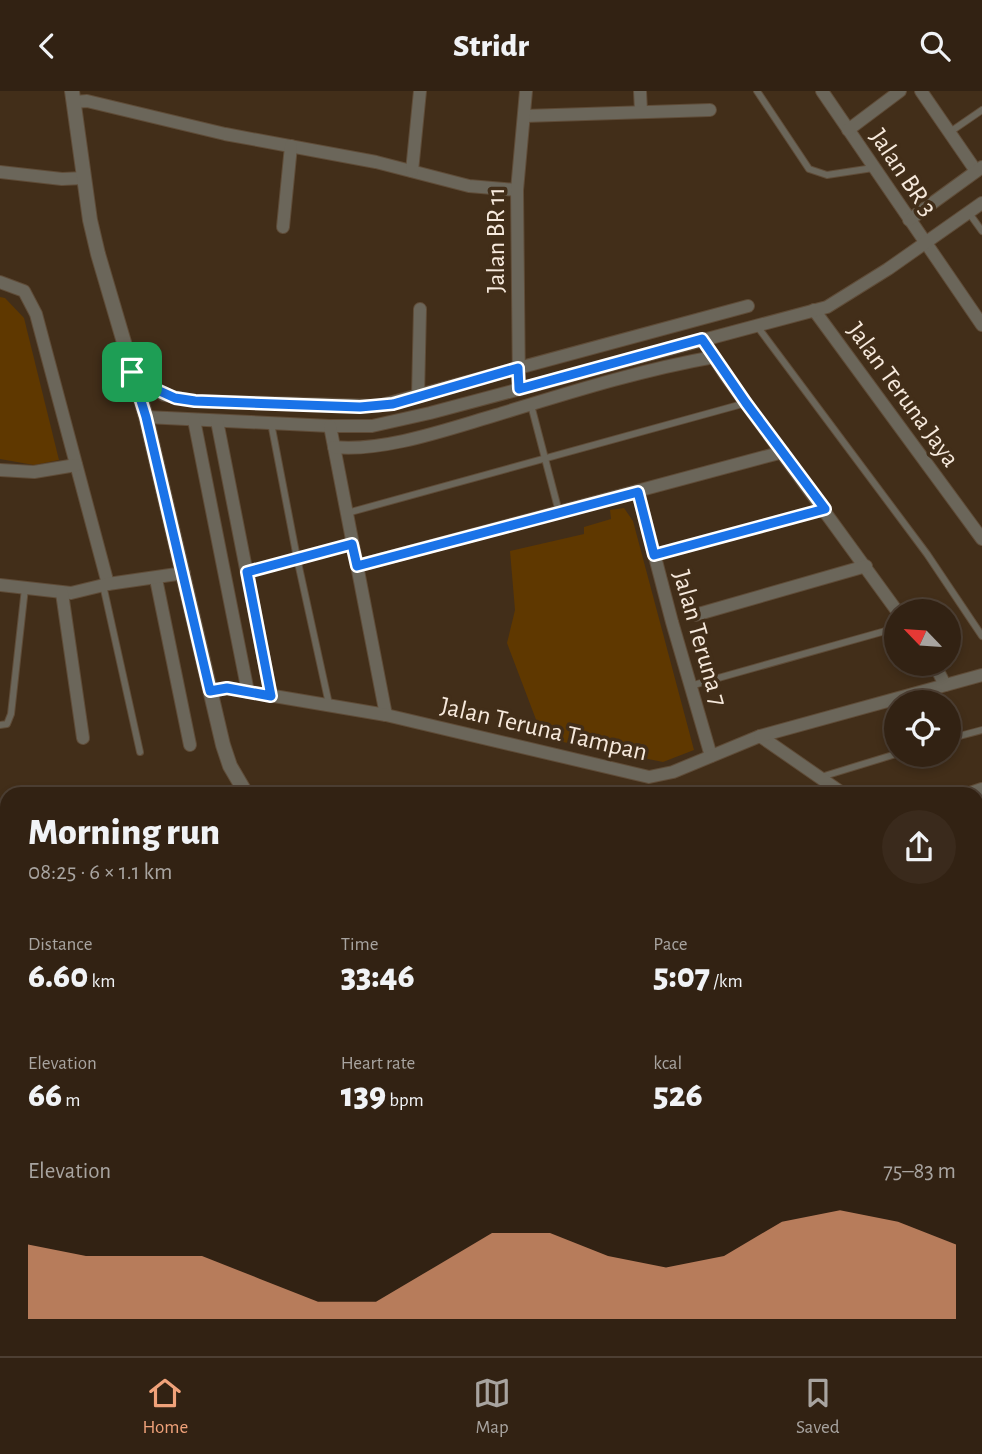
<!DOCTYPE html>
<meta charset="utf-8">
<style>
body{margin:0;font-family:"Alegreya Sans",sans-serif;background:#3a2a1c;color:#f1f3f6;height:100vh;display:flex;flex-direction:column;font-size:26px;white-space:nowrap}
*{box-sizing:border-box;margin:0}
p{font-size:23px;color:#a8a4a0}
.icon{flex:none;width:38px;height:38px;fill:none;stroke:currentColor;stroke-width:2;stroke-linecap:round;stroke-linejoin:round}
.map{position:relative;flex:1;overflow:hidden}
.sheet{position:absolute;left:0px;top:696px;width:984px;height:569px;display:flex;flex-direction:column;background:#322213;border-radius:21px 21px 0 0;box-shadow:0 4px 10px #0003,0 0 0 2px #4d3f33}
.sheet>*{flex:none}
.needle{width:46px;rotate:295deg}
.fabs{position:absolute;left:884px;top:508px;display:grid;gap:14px}
.fabs a{display:grid;place-items:center;width:77px;height:77px;border-radius:50%;background:#322213;box-shadow:0 4px 10px #0003,0 0 0 2px #4d3f33;font-size:35px}
.pin{position:absolute;display:grid;place-items:center;width:60px;height:60px;color:#fff;margin:-30px;border-radius:14px;box-shadow:0 4px 10px #0006}
.round{display:grid;place-items:center;flex:none;width:74px;height:74px;border-radius:37px;background:#3a2a1c}
.summary{display:flex;align-items:center;justify-content:space-between;height:119px;padding:0 28px}
h1{font-size:38px;font-weight:800;line-height:52px}
.figures{display:grid;grid-template-columns:repeat(3,1fr);gap:10px;height:119px;padding:7px 28px}
.figures div{display:grid;align-content:center}
.figures b{font-size:35px;font-weight:800}
.figures small{font-size:19px;font-weight:400}
.figures p{font-size:19px}
.chart{height:196px;padding:14px 28px}
.chart p{display:flex;justify-content:space-between}
.chart svg{width:100%;height:126px;margin-top:7px;fill:#f0a27a;opacity:.7}
header{display:flex;justify-content:space-between;align-items:center;height:91px;padding:0 28px;background:#322213;font-size:32px;font-weight:800}
.tabs{display:flex;justify-content:space-around;align-items:center;height:98px;border-top:2px solid #4d3f33;background:#322213;font-size:19px;color:#a8a4a0}
.tabs a{display:grid;justify-items:center;gap:4px}
.tabs .current{color:#f0a27a}
.map>svg:first-child{display:block}
.green{fill:#5f3800}
.lines{fill:none;stroke-linecap:round;stroke-linejoin:round}
.river{stroke:#2890b2;stroke-width:21}
.service-casing{stroke:#5f4c38;stroke-width:8}
.minor-casing{stroke:#5f4c38;stroke-width:14}
.tertiary-casing{stroke:#5f4c38;stroke-width:16}
.service{stroke:#6b665a;stroke-width:6}
.minor{stroke:#6b665a;stroke-width:12}
.tertiary{stroke:#6b665a;stroke-width:14}
.route-casing{stroke:#fff;stroke-width:14}
.route{stroke:#1a73e8;stroke-width:9}
.labels{text-anchor:middle;stroke-width:7;stroke-linejoin:round;paint-order:stroke}
.street-label{font-size:26px;fill:#f6e9dc;stroke:#422e19}
</style>
<header><svg class="icon" aria-label="back" viewBox="0 0 24 24"><path d="M15 5l-7 7 7 7"/></svg>Stridr<svg class="icon" aria-label="search" viewBox="0 0 24 24"><circle cx="10" cy="10" r="6"/><path d="M15 15l6 6"/></svg></header>
<div class="map">
<svg width="982" height="1265" viewBox="0 0 982 1265">
<rect width="100%" height="100%" fill="#422e19"/>
<!-- green -->
<g class="green">
<path d="M0 206 5 207 24 227 59 369 34 374 0 368Z"/>
<path d="M624 417 633 430 694 659 663 671 543 647 507 552 515 519 510 460 584 443V436L611 428 610 419Z"/>
</g>
<g class="lines">
<!-- river -->
<path class="river" d="M976 932 982 937"/>
<!-- service casing -->
<g class="service-casing">
<g id="service">
<path d="M757 0 809 78 827 84 873 77"/>
<path d="M950 41 982 19"/>
<path d="M969 122 982 140"/>
<path d="M757 235 927 463 982 545"/>
<path d="M531 314 559 421"/>
<path d="M271 332 297 467 329 613"/>
<path d="M347 422 746 312"/>
<path d="M654 464 823 419"/>
<path d="M247 481 352 453"/>
<path d="M103 494 140 661"/>
<path d="M690 595 896 537"/>
<path d="M0 634 7 633 11 623 25 497"/>
<path d="M948 648 982 639"/>
<path d="M821 686 896 663"/>
<path d="M976 760 982 758"/>
</g>
</g>
<!-- minor casing -->
<g class="minor-casing">
<g id="minor">
<path d="M640 0 641 20"/>
<path d="M822 0 982 234"/>
<path d="M921 0 976 80"/>
<path d="M74 11 87 10 225 43 376 71 469 95 517 99"/>
<path d="M524 25 710 19"/>
<path d="M848 39 900 0"/>
<path d="M412 80 420 0"/>
<path d="M0 81 62 88 84 87"/>
<path d="M909 129 982 76"/>
<path d="M283 136 291 55"/>
<path d="M0 191 24 200 36 223 108 493"/>
<path d="M814 219 982 448"/>
<path d="M702 248 726 285 897 520"/>
<path d="M132 281 164 304 195 310 378 315 748 215"/>
<path d="M519 298 517 99 526 0"/>
<path d="M418 305 420 218"/>
<path d="M146 326 330 335H372L430 322 827 216 888 178 982 112"/>
<path d="M194 329 248 601"/>
<path d="M217 330 271 605"/>
<path d="M330 335 386 624"/>
<path d="M334 356C384 361 448 338 496 324 568 302 640 279 714 266"/>
<path d="M0 379 34 381 76 374"/>
<path d="M638 401 672 531 711 665"/>
<path d="M357 475 783 361"/>
<path d="M156 488 190 654"/>
<path d="M0 494 71 502 108 493 184 482"/>
<path d="M62 502 83 647"/>
<path d="M695 524 866 475"/>
<path d="M934 572 945 594"/>
<path d="M210 600 227 597 386 624 649 686 673 681 760 645 845 704"/>
<path d="M760 645 982 584"/>
<path d="M964 704 982 698"/>
<path d="M976 803 982 808"/>
<path d="M437 1265 448 1258"/>
</g>
</g>
<!-- tertiary casing -->
<g class="tertiary-casing">
<g id="tertiary">
<path d="M72 0 90 129 98 163 146 326 223 654 230 675 247 704"/>
<path d="M689 1258 695 1265"/>
</g>
</g>
<!-- service -->
<use href="#service" class="service"/>
<!-- minor -->
<use href="#minor" class="minor"/>
<!-- tertiary -->
<use href="#tertiary" class="tertiary"/>
</g>
<g class="lines">
<!-- route casing -->
<g class="route-casing">
<path id="route" d="M702 248 746 312 825 418 654 464 638 401 357 475 352 453 247 481 271 605 227 597 210 600 146 326 132 281 153 297 175 307 195 310 360 316 393 313 518 277 519 298Z"/>
</g>
<!-- route -->
<use href="#route" class="route"/>
</g>
<g class="labels">
<!-- street labels -->
<g class="street-label">
<text transform="translate(904 81) rotate(56)" y="9">Jalan BR 3</text>
<text transform="translate(495 149) rotate(-90)" y="9">Jalan BR 11</text>
<text transform="translate(904 303) rotate(54)" y="9">Jalan Teruna Jaya</text>
<text transform="translate(701 547) rotate(74)" y="9">Jalan Teruna 7</text>
<text transform="translate(544 637) rotate(13)" y="9">Jalan Teruna Tampan</text>
</g>
</g>
</svg>
<div class="fabs">
<a><svg class="needle" viewBox="-14 -14 28 28"><path d="M0-13l5 13h-10z" fill="#e53935"/><path d="M0 13l5-13h-10z" fill="#a8a4a0"/></svg></a>
<a><svg class="icon" aria-label="locate" viewBox="0 0 24 24"><circle cx="12" cy="12" r="6"/><path d="M12 2v4M12 18v4M2 12h4M18 12h4"/></svg></a>
</div>
<div class="pin" style="left:132px;top:281px;background:#1e9e55"><svg class="icon" aria-label="arrive" viewBox="0 0 24 24"><path d="M6 21V4h12l-3 4 3 4H6"/></svg></div>
<section class="sheet">
<div class="summary"><div><h1>Morning run</h1><p>08:25 · 6 × 1.1 km</p></div><a class="round"><svg class="icon" aria-label="share" viewBox="0 0 24 24"><path d="M12 15V3M7 8l5-5 5 5M5 13v7h14v-7"/></svg></a></div>
<div class="figures">
<div><p>Distance</p><b>6.60<small> km</small></b></div>
<div><p>Time</p><b>33:46</b></div>
<div><p>Pace</p><b>5:07<small> /km</small></b></div>
</div>
<div class="figures">
<div><p>Elevation</p><b>66<small> m</small></b></div>
<div><p>Heart rate</p><b>139<small> bpm</small></b></div>
<div><p>kcal</p><b>526</b></div>
</div>
<div class="chart"><p><span>Elevation</span>75–83 m</p>
<svg viewBox="0 0 160 44" preserveAspectRatio="none"><path d="M0 44V18L10 22L20 22L30 22L40 30L50 38L60 38L70 26L80 14L90 14L100 22L110 26L120 22L130 10L140 6L150 10L160 18V44z"/></svg>
</div>
</section>
</div>
<nav class="tabs">
<a class="current"><svg class="icon" aria-label="home" viewBox="0 0 24 24"><path d="M3 11l9-7 9 7M6 9v11h12V9"/></svg>Home</a>
<a><svg class="icon" aria-label="map" viewBox="0 0 24 24"><path d="M3 6l6-2 6 2 6-2v14l-6 2-6-2-6 2zM9 4v14M15 6v14"/></svg>Map</a>
<a><svg class="icon" aria-label="saved" viewBox="0 0 24 24"><path d="M7 4h10v16l-5-4-5 4z"/></svg>Saved</a>
</nav>
